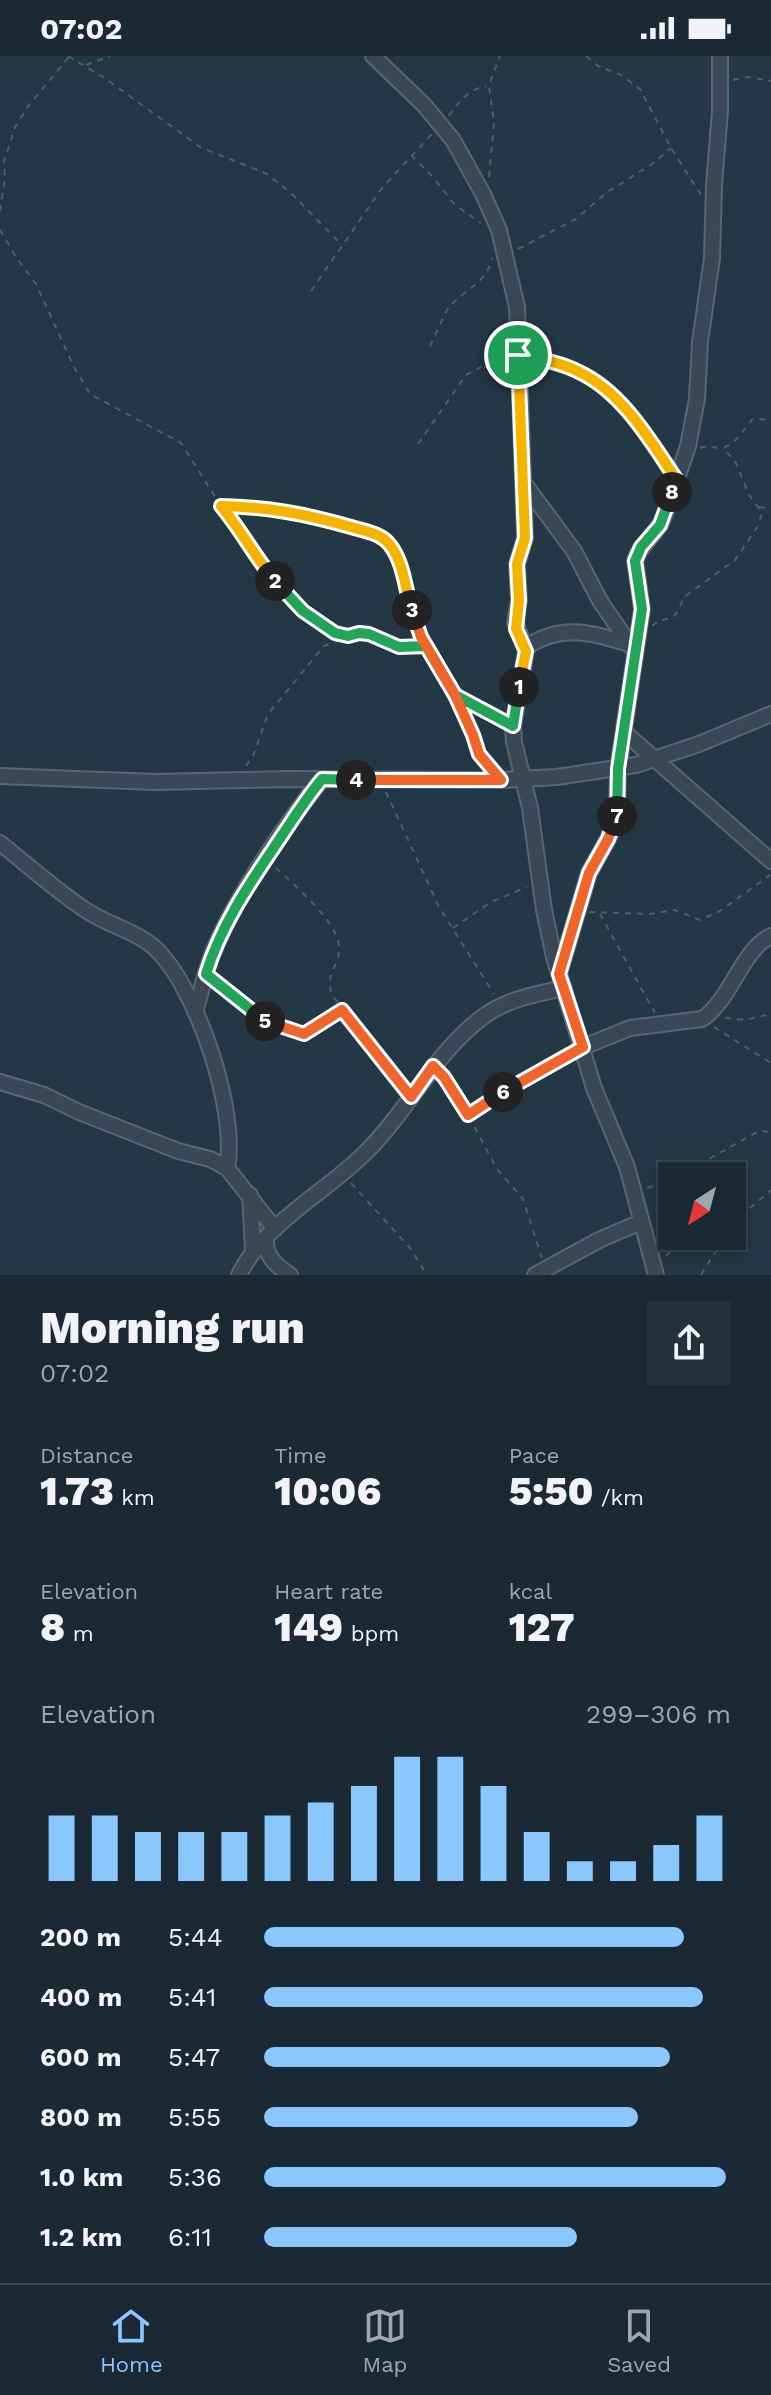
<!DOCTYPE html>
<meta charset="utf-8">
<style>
body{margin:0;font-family:"Work Sans",sans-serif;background:#24313c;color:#f1f3f6;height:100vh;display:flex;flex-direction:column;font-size:30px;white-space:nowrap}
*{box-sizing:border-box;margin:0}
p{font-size:26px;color:#a0a6ac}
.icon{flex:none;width:44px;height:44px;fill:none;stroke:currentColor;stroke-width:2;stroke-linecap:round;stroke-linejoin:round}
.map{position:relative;height:1219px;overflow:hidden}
.panel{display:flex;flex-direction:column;background:#1b2934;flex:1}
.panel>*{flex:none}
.needle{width:52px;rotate:216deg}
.fabs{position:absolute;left:658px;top:1106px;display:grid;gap:16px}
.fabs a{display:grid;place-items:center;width:88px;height:88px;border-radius:0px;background:#1b2934;box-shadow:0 4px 12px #0003,0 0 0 2px #39454f;font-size:40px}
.pin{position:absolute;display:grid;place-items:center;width:68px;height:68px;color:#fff;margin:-34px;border:4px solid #fff;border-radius:50%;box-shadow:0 2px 8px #0007}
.km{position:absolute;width:40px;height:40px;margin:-20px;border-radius:50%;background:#222;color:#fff;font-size:22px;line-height:40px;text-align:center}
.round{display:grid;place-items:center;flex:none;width:84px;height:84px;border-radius:0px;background:#24313c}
.head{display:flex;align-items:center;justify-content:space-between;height:136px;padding:0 40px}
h1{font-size:44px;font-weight:800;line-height:60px}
.figures{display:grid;grid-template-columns:repeat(3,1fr);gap:12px;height:136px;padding:8px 40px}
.figures div{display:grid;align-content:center}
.figures b{font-size:40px;font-weight:800}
.figures small{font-size:22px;font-weight:400}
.figures p{font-size:22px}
.chart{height:224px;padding:16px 40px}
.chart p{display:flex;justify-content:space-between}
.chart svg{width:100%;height:144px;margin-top:8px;stroke:#8ac7ff;stroke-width:6}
ul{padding:0 40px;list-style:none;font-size:26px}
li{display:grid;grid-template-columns:128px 96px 1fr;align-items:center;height:60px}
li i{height:20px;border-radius:10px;background:#8ac7ff}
.status{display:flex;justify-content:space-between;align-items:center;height:56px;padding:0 40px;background:#1b2934;direction:ltr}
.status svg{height:22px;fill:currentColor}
.tab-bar{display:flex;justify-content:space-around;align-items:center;height:112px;border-top:2px solid #39454f;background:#1b2934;font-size:22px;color:#a0a6ac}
.tab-bar a{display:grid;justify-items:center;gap:4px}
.tab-bar .selected{color:#8ac7ff}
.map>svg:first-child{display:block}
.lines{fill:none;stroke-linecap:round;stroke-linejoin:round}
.street-casing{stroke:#576672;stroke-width:18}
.path{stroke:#476363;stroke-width:2;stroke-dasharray:6 6;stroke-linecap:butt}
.street{stroke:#394854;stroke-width:14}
.split-1-casing{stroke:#fff;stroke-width:16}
.split-2-casing{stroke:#fff;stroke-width:16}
.split-3-casing{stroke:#fff;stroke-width:16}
.split-4-casing{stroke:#fff;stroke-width:16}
.split-5-casing{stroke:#fff;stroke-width:16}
.split-6-casing{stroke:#fff;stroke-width:16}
.split-7-casing{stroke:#fff;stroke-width:16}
.split-8-casing{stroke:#fff;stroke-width:16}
.split-9-casing{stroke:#fff;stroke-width:16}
.split-1{stroke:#f5b400;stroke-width:10}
.split-2{stroke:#22a559;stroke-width:10}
.split-3{stroke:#f5b400;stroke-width:10}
.split-4{stroke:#f0652b;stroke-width:10}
.split-5{stroke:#22a559;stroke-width:10}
.split-6{stroke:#f0652b;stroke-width:10}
.split-7{stroke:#f0652b;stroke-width:10}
.split-8{stroke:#22a559;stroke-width:10}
.split-9{stroke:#f5b400;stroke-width:10}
</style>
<div class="status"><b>07:02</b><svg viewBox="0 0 49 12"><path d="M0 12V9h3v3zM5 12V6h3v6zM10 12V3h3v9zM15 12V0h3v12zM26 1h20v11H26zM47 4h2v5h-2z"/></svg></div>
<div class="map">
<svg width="771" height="1219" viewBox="0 0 771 1219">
<rect width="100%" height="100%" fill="#243745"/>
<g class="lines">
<!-- street casing -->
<g class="street-casing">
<g id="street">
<path d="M373 0 424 49 453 84 483 138 499 174 517 251 525 482 517 508 519 544 515 566 526 595 513 670 514 686 530 752 544 854 554 901 594 1032 627 1111 656 1219"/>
<path d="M523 426 574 495 600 545 635 596"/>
<path d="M526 591C562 568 588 576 626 587"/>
<path d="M624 676 771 805"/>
<path d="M0 720 155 726 287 723 501 724 557 721 636 709 699 688 771 658"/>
<path d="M0 787C29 810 56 835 87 855 110 870 137 875 157 894 198 935 238 1056 227 1112"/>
<path d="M559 918 589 817 608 783 617 759 618 713 642 553 635 505 638 497 660 469 665 458 688 390 697 343 700 286 712 202 714 129 720 55V0"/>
<path d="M195 956C202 933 207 907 218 885 242 832 285 769 322 723"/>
<path d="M583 991 630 972 702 963C731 944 742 893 771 880"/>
<path d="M0 1026 44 1039 79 1056 178 1095 210 1103 227 1112 275 1173"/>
<path d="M250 1139 253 1194"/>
<path d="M266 1182C265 1200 275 1209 290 1219"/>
<path d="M239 1219C265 1166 324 1138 365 1097 409 1054 434 997 484 960 508 943 536 938 564 932"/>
<path d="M535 1219 599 1184 641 1166"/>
</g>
</g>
<!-- path -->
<g class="path">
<path d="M68 0 106 23 200 91 267 118 290 136 342 189"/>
<path d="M586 0 598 10 621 19 640 33 671 92 701 139"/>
<path d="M86 9 110 0"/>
<path d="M733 24 748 21 771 25"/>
<path d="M449 60C459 45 468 34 486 30"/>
<path d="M411 99 433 121 455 149 481 167"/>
<path d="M489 121 494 67 489 29 500 0"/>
<path d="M0 155 5 123 4 106 15 71 29 49 69 1"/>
<path d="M0 174 16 201 36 228 74 311 90 338 181 387 221 450 243 477 262 511 276 526 290 543 321 570 335 577 348 580"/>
<path d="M518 193 576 163 606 137 652 108 671 92"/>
<path d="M311 235 382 132 432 78"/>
<path d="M430 290C436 279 444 257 450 250 465 233 487 227 492 202"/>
<path d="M533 302C606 316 625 353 666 408"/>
<path d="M484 310 507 322"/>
<path d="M418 388 466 319 506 298"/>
<path d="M700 392C708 389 710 391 719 392 735 392 743 373 753 363L771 364"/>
<path d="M221 450C256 451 370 462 391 490 407 512 408 545 417 571 426 596 443 616 456 640 468 663 472 691 490 710"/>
<path d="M759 451 771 453"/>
<path d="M652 570 659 565 673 561 678 555 684 541 735 504 758 470 761 460 758 451 749 439 735 405 723 392"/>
<path d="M458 641 501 664"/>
<path d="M246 710 253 700 268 658 324 590 359 577 399 591 426 590"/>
<path d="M386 736 439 851 494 938"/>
<path d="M276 812C294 829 337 865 339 890 341 910 324 916 332 939L403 1030"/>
<path d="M589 856 650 858 675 854 700 864 720 855 770 819"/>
<path d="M600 858 655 957"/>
<path d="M453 872 491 846 527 831"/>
<path d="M218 928C237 944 276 979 304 978 316 977 331 962 341 955"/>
<path d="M725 962 745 964 771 958"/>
<path d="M714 971 771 1007"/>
<path d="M443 1020 468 1059 497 1113 523 1143 542 1202"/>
<path d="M468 1059 518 1026 572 997"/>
<path d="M678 1120 759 1075 771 1076"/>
<path d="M351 1127 410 1192 427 1219"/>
<path d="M647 1132 672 1123"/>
<path d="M732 1168 771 1134"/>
<path d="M661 1182 695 1188 716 1180"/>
<path d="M666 1200 678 1187"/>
<path d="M701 1219 725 1180"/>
</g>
<!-- street -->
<use href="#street" class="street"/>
</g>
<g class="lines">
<!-- split-1 casing -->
<g class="split-1-casing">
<path id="split-1" d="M518 299 525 482 517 508 519 544 516 573 526 595 519 631"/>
</g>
<!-- split-2 casing -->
<g class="split-2-casing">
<path id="split-2" d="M275 525 303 555 335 577 348 580 359 577 369 578 399 591 426 590 455 639 513 670 519 631"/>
</g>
<!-- split-3 casing -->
<g class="split-3-casing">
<path id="split-3" d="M275 525C255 501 241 474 221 450 268 451 306 458 351 471 364 475 381 477 390 489 404 507 405 533 412 554"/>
</g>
<!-- split-4 casing -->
<g class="split-4-casing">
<path id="split-4" d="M356 724H501L479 698 473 679 455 639 421 581 412 554"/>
</g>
<!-- split-5 casing -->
<g class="split-5-casing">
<path id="split-5" d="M265 965 206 918C222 865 255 820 285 775 297 757 308 740 322 723L356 724"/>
</g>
<!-- split-6 casing -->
<g class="split-6-casing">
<path id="split-6" d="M265 965 304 978 342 954 411 1041 433 1010 444 1021 468 1059 503 1036"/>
</g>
<!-- split-7 casing -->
<g class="split-7-casing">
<path id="split-7" d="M503 1036 583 991 559 918 589 817 608 783 617 760"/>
</g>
<!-- split-8 casing -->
<g class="split-8-casing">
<path id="split-8" d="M617 760 618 713 642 553 635 505 641 491 660 469 672 436"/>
</g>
<!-- split-9 casing -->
<g class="split-9-casing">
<path id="split-9" d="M518 299C539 303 560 306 579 316 622 336 650 384 676 423L672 436"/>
</g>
<!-- split-1 -->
<use href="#split-1" class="split-1"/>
<!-- split-2 -->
<use href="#split-2" class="split-2"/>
<!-- split-3 -->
<use href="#split-3" class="split-3"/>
<!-- split-4 -->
<use href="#split-4" class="split-4"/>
<!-- split-5 -->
<use href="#split-5" class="split-5"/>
<!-- split-6 -->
<use href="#split-6" class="split-6"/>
<!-- split-7 -->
<use href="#split-7" class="split-7"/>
<!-- split-8 -->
<use href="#split-8" class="split-8"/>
<!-- split-9 -->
<use href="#split-9" class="split-9"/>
</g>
</svg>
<div class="fabs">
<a><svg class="needle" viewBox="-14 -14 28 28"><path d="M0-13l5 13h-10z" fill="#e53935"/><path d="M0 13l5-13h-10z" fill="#a0a6ac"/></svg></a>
</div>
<div class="pin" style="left:518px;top:299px;background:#1e9e55"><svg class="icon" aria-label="arrive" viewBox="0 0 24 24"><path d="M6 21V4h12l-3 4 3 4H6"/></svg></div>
<b class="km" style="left:519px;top:631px">1</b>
<b class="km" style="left:275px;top:525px">2</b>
<b class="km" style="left:412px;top:554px">3</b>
<b class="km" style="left:356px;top:724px">4</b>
<b class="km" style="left:265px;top:965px">5</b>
<b class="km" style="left:503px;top:1036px">6</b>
<b class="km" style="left:617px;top:760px">7</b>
<b class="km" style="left:672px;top:436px">8</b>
</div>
<section class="panel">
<div class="head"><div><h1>Morning run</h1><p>07:02</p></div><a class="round"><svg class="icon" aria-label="share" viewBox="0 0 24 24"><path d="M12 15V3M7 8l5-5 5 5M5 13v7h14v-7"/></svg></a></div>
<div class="figures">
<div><p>Distance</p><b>1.73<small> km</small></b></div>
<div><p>Time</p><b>10:06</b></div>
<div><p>Pace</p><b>5:50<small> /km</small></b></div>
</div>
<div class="figures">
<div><p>Elevation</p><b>8<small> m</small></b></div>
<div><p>Heart rate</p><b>149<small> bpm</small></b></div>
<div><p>kcal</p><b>127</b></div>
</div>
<div class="chart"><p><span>Elevation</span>299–306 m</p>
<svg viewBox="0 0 160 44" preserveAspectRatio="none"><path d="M5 44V24M15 44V24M25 44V29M35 44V29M45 44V29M55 44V24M65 44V20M75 44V15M85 44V6M95 44V6M105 44V15M115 44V29M125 44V38M135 44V38M145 44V33M155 44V24"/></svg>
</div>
<ul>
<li><b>200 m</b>5:44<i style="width:90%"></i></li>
<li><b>400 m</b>5:41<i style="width:94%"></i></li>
<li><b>600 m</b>5:47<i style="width:87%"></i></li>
<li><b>800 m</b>5:55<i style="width:80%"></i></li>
<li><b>1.0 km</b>5:36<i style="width:99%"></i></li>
<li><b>1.2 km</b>6:11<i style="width:67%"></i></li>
</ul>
</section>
<nav class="tab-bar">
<a class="selected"><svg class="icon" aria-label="home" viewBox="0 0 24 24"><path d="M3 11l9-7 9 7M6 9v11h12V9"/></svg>Home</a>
<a><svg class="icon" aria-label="map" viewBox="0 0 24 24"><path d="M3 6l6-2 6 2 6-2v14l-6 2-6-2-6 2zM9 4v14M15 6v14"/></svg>Map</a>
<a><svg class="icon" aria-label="saved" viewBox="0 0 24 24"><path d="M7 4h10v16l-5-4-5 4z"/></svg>Saved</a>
</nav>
